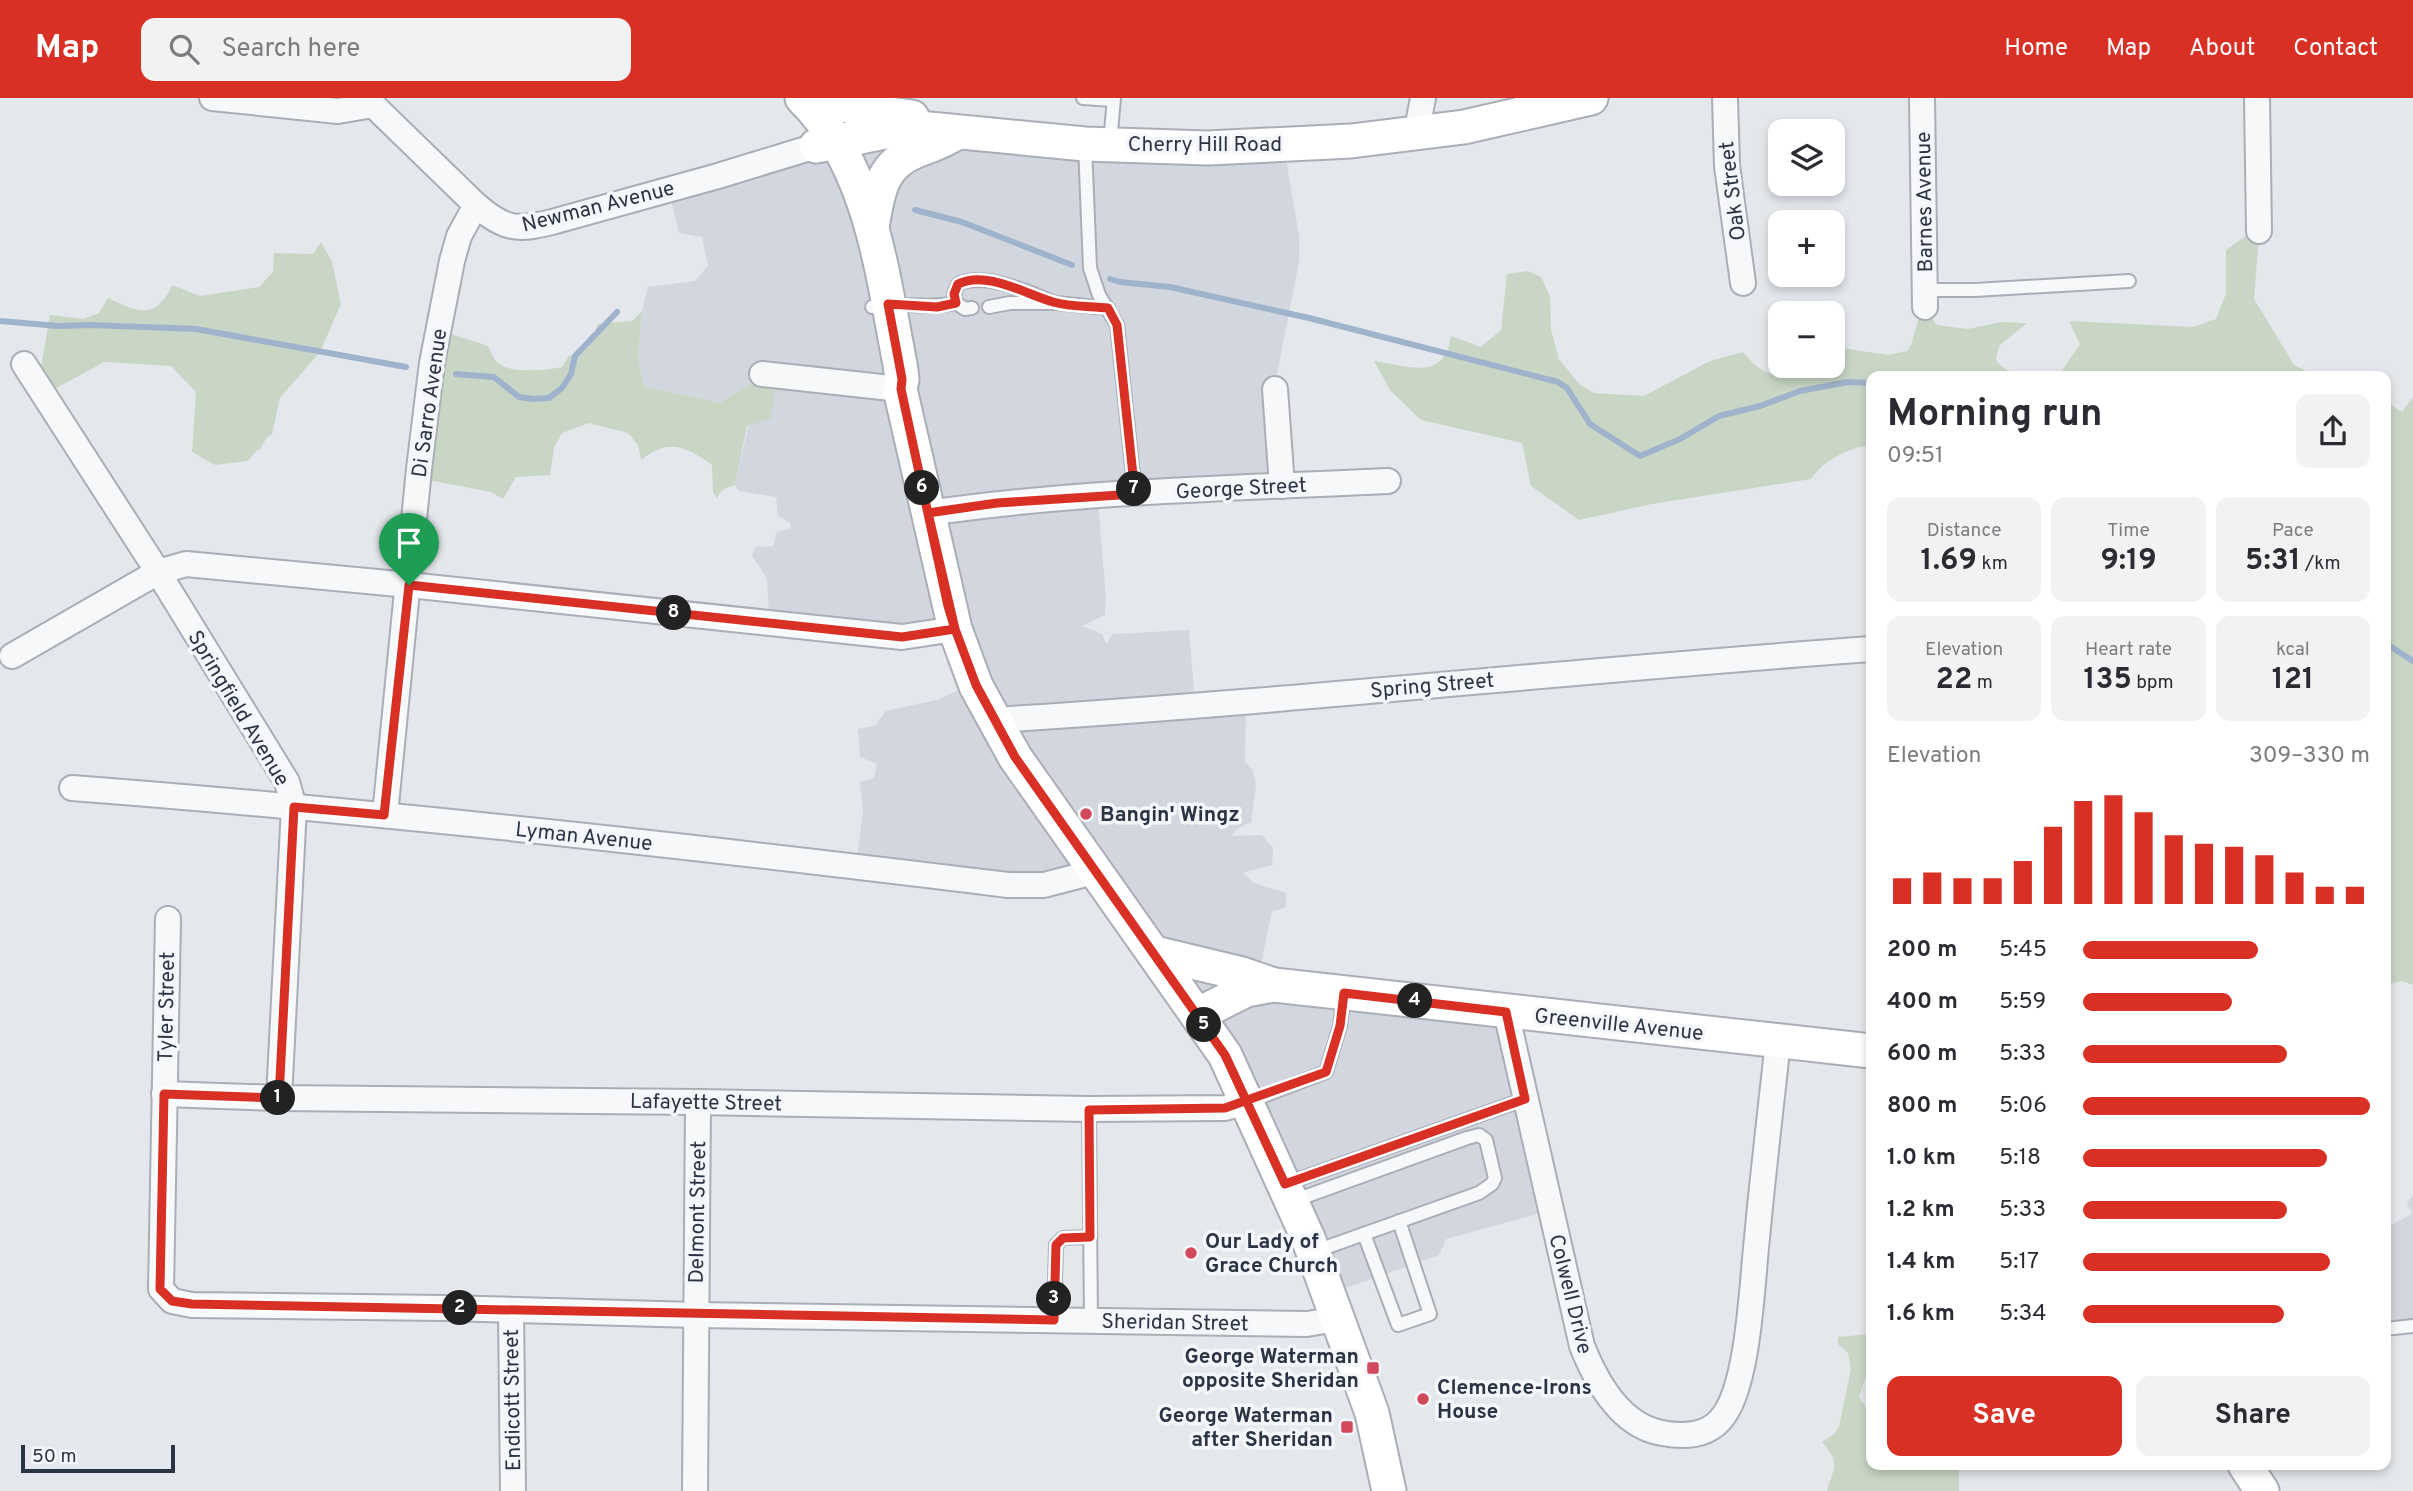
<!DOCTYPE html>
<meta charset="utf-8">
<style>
body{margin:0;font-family:Overpass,sans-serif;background:#f2f2f3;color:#2b2b33;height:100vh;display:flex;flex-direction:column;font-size:26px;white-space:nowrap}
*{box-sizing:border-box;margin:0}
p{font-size:23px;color:#7c7c81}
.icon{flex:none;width:38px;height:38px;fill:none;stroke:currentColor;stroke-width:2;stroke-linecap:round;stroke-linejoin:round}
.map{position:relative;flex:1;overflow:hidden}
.panel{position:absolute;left:1866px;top:273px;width:525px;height:1099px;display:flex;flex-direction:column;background:#fff;border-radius:14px;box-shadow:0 4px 10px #0003}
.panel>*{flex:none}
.fabs{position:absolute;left:1768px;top:21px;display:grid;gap:14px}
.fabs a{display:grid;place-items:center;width:77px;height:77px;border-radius:14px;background:#fff;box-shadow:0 4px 10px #0003;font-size:35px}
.scale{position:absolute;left:21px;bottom:18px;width:154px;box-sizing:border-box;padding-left:7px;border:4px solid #2b3445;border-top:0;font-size:19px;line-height:24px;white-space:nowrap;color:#2b3445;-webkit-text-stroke:5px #f4f6f9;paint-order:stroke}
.pin{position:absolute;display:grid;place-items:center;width:60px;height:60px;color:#fff;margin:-72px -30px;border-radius:50% 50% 50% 0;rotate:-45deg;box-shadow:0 0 7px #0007}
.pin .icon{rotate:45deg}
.km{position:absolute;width:35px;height:35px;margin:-18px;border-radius:50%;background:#222;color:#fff;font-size:19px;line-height:35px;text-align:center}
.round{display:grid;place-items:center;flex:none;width:74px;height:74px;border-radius:14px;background:#f2f2f3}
.summary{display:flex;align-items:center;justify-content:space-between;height:119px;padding:0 21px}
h1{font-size:38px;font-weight:700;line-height:52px}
.figures{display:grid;grid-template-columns:repeat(3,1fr);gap:10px;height:119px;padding:7px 21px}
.figures div{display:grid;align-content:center;border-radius:14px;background:#f2f2f3;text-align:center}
.figures b{font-size:30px;font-weight:700}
.figures small{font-size:19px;font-weight:400}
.figures p{font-size:19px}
.chart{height:196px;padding:14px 21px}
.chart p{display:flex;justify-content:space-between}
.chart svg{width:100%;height:126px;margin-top:7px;stroke:#d93025;stroke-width:6}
.primary-button{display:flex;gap:14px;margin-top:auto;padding:14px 21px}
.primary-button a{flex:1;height:80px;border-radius:14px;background:#d93025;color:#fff;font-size:28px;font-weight:700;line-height:80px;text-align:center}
.primary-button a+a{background:#f2f2f3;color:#2b2b33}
ul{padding:0 21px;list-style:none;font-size:23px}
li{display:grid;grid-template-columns:112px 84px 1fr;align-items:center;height:52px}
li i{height:18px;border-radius:9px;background:#d93025}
header{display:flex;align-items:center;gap:42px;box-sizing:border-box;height:98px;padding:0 35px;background:#d93025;color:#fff}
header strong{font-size:33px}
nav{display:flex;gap:38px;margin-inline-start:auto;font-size:24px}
.search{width:490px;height:63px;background:#f2f2f3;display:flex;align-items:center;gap:18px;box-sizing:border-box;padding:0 24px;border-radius:14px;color:#7c7c81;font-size:26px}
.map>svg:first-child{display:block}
.built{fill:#d2d6de}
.green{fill:#c9d6c5}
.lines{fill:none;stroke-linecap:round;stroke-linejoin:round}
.stream{stroke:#9fb4cc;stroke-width:6}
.lane-casing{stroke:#a9aeb7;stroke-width:16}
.street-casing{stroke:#a9aeb7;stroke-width:28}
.secondary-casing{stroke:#a9aeb7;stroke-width:37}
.lane{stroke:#f7f8fa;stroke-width:12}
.street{stroke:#f7f8fa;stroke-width:24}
.secondary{stroke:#fff;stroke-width:33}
.route-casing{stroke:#fff;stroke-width:14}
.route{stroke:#d93025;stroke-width:9}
.poi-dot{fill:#d1495b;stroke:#f4f6f9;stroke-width:2.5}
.labels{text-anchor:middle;stroke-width:7;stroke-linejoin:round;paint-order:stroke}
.street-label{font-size:21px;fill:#2b3445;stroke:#f4f6f9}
.poi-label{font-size:21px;font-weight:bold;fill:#2b3445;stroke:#f4f6f9;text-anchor:start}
</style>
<header>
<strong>Map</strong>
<div class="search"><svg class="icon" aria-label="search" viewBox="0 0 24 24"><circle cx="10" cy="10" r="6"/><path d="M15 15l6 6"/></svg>Search here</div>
<nav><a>Home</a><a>Map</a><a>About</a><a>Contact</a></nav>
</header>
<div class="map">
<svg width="2413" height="1393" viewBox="0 0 2413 1393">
<rect width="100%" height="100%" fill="#e4e7ec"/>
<!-- built -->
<g class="built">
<path d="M817 50H1284L1299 138V164L1276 281 1281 382 1098 402 1106 501 1105 517 1082 528 1102 536 1106 546 1113 536 1189 532 1195 605 1246 606 1245 663 1253 673 1256 688 1251 724 1237 731 1232 738 1262 737 1273 750 1272 767 1243 775 1254 785 1286 795V809L1272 814 1261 865 1303 875 1504 904 1548 1113 1446 1141 1439 1157 1329 1196 1269 1037 1077 775 946 771 857 760 863 713 860 684 874 680 877 666 860 659 858 631 875 628 886 613 937 602 972 586 954 536 769 517 767 481 752 457 756 449 773 448 777 434 791 430 790 425 778 417 776 399 739 393 735 387 759 280 720 305 644 288 638 259 642 213 648 189 695 183 708 168 702 139 679 135 667 85Z"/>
<path d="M2413 1097V1231L2385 1233V1130L2412 1116 2407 1105Z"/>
</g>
<!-- green -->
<g class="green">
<path d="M2257 130 2259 137 2254 201 2294 267 2316 278H1871V347C1847 350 1825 362 1811 381L1652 406 1579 422 1531 388 1522 345 1421 322 1390 292 1374 263C1409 268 1444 284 1451 238L1481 249 1501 232 1507 176 1528 173 1541 179 1550 198 1551 232 1559 261 1579 286 1594 295 1644 298 1710 263 1743 254C1776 295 1791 268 1832 268V262L1842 250 1888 257 1907 253 1911 247 1922 209 1937 227 1968 231 2001 224 2027 225 1999 248 1996 262C2011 283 2038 276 2061 274L2080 246 2069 223 2193 229 2216 221 2226 196V152Z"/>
<path d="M321 144 332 164 341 206 320 254 280 300 272 336 267 339 259 353 258 351 248 363 215 367 192 354 196 294 171 268 104 264 42 298 39 281 50 217 83 221 99 215 108 200C137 214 156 223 172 187L200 198 259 189 273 174 274 155 313 156Z"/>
<path d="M642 213 638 259 644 288 720 305 759 280 776 281 771 320 747 328 735 387 723 391 717 400 713 394 712 367C686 348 668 340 641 362L638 347 628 335 589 325 562 335 554 350 550 377 516 379 503 401 491 394 418 380 439 232 488 248C491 253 493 260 496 263 508 277 546 272 562 269L569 258 588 250 598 226 632 223Z"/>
<path d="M2413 299V887L2402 883 2390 886 2385 870V303L2402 314Z"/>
<path d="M1871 1234V1264L1859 1299 1871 1318V1367H1959V1393H1827C1834 1369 1841 1365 1822 1344L1834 1336 1839 1329 1851 1271 1848 1255 1838 1246V1239L1869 1236Z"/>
</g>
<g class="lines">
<!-- stream -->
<g class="stream">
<path d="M915 112 962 124 1072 167"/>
<path d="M1110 181 1120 184 1170 189 1309 220 1558 284 1567 290 1590 326 1640 358 1680 341 1719 318 1760 308 1800 293 1848 284 1871 285"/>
<path d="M0 223 58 228 91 227 196 231 406 269"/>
<path d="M456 276 494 279 519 299 533 301 549 300 562 290 571 276 575 258 617 214"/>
<path d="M2385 545 2413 563"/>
</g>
<!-- lane casing -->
<g class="lane-casing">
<g id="lane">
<path d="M1083 0 1113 2"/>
<path d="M1110 45 1114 0"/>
<path d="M1085 47 1090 170 1099 197 1117 227 1135 396"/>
<path d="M1926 192H1975L2129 183"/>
<path d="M1056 205 1108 210"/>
<path d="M872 209C900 204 928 211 956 205"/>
<path d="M972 210 965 211 956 205 954 196 958 186C985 173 1029 195 1056 205H1010L989 209"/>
<path d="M1248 1004 1326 974 1340 928 1344 896"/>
<path d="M1089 1011 1091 1222"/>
<path d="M1285 1086 1525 1001"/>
<path d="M1293 1103 1467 1040 1479 1037 1486 1042 1495 1080 1492 1086 1479 1095 1313 1154"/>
<path d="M1364 1136 1398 1227 1430 1216 1399 1123"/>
<path d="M1054 1222 1056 1147 1063 1140 1090 1139"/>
<path d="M2385 1231 2413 1228"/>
</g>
</g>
<!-- street casing -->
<g class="street-casing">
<g id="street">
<path d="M212 0 338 13 373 7 476 107C504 131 516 133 552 124L718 78 816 48"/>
<path d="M1725 0 1727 68 1743 185"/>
<path d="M1922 0 1925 209"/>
<path d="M2257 0 2259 133"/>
<path d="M1416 36 1423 0"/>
<path d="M24 266 158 474 287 684 294 709 279 1000"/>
<path d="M762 276 900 291"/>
<path d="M1275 291 1282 388"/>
<path d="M928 415C1080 393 1235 390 1388 383"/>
<path d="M12 558 158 474 186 466 409 487 902 539 955 531"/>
<path d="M994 622C1286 604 1578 572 1871 551"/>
<path d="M72 690C385 714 697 749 1008 787H1044L1094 774"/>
<path d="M385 717 419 371 432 265 452 163 459 138 476 107"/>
<path d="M168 821 161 1191 172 1203 192 1207 444 1210 695 1217 1307 1226 1337 1221"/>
<path d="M1506 914 1582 1248C1596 1283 1621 1328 1662 1335 1683 1339 1706 1339 1721 1321 1749 1290 1752 1184 1757 1140 1763 1074 1771 1009 1778 943"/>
<path d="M164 996 279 1000 698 1004 1089 1011 1225 1010 1248 1004"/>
<path d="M511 1212 513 1393"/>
<path d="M695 1393 698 1004"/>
</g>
</g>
<!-- secondary casing -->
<g class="secondary-casing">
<g id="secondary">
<path d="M802 0C871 68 882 175 900 266L902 281 900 291 955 531 976 588 1015 659 1225 957 1308 1140 1372 1315 1389 1393"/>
<path d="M817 0 867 13 912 19"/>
<path d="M816 48 909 29 1085 46 1208 50 1351 43 1464 29 1591 0"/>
<path d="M872 129C878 96 880 67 916 53 931 47 943 44 956 35"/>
<path d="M1155 855 1242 876 1274 887"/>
<path d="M1197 917 1246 892 1274 887 1871 953"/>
<path d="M2245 1367 2262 1393"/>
</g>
</g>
<!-- lane -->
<use href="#lane" class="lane"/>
<!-- street -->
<use href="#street" class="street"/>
<!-- secondary -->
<use href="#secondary" class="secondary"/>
</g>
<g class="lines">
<!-- route casing -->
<g class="route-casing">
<path id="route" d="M409 487 384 717 294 709 279 1000 164 996 160 1191 172 1203 192 1206 1054 1222 1056 1147 1063 1140 1090 1139 1089 1012 1225 1010 1326 974 1340 928 1344 895 1506 914 1525 1001 1285 1086 1225 957 1015 659 976 587 955 531 948 508 901 291 902 281 888 206 937 209 956 205 954 196 958 186C987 172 1025 196 1053 204 1070 209 1090 208 1108 210L1117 227 1135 396 997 405 928 415 955 531 902 539 409 487"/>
</g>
<!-- route -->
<use href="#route" class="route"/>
</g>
<!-- markers -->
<g class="poi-dot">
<circle cx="1086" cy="716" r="7"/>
<circle cx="1191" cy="1155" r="7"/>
<rect x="1366" y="1263" width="14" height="14" rx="3.5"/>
<circle cx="1423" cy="1301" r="7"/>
<rect x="1340" y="1322" width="14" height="14" rx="3.5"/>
</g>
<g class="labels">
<!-- street labels -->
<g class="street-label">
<text x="1205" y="53">Cherry Hill Road</text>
<text transform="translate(1732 93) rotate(-97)" y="7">Oak Street</text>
<text transform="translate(1924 104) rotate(-91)" y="7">Barnes Avenue</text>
<text transform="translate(598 108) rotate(-14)" y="7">Newman Avenue</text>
<text transform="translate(429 305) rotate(-82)" y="7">Di Sarro Avenue</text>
<text transform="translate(1241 390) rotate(-3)" y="7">George Street</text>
<text transform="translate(1432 587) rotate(-5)" y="7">Spring Street</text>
<text transform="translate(239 610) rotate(59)" y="7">Springfield Avenue</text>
<text transform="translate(584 738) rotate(6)" y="7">Lyman Avenue</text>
<text transform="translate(166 909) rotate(-89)" y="7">Tyler Street</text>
<text transform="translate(1619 926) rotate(6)" y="7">Greenville Avenue</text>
<text transform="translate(706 1004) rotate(1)" y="7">Lafayette Street</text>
<text transform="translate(697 1114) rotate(-89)" y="7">Delmont Street</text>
<text transform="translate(1571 1196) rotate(76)" y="7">Colwell Drive</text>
<text transform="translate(1175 1224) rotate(1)" y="7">Sheridan Street</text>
<text transform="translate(512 1302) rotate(-91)" y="7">Endicott Street</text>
</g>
<!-- poi labels -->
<g class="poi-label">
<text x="1100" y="723">Bangin' Wingz</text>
<text x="1205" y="1150">Our Lady of<tspan x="1205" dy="24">Grace Church</tspan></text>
<text x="1359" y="1265" text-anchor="end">George Waterman<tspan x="1359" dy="24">opposite Sheridan</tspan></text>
<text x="1437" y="1296">Clemence-Irons<tspan x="1437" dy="24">House</tspan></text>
<text x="1333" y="1324" text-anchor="end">George Waterman<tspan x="1333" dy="24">after Sheridan</tspan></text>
</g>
</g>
</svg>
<div class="fabs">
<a><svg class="icon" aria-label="layers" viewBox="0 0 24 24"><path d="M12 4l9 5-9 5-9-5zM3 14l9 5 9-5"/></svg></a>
<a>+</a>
<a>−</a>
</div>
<div class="scale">50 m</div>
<div class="pin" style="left:409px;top:487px;background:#1e9e55"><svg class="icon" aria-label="arrive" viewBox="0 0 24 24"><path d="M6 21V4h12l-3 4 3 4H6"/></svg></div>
<b class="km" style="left:278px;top:1000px">1</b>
<b class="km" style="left:460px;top:1210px">2</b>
<b class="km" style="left:1054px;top:1201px">3</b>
<b class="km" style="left:1415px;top:903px">4</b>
<b class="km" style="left:1204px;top:927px">5</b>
<b class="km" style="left:922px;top:390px">6</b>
<b class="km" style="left:1134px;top:391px">7</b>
<b class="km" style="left:674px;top:515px">8</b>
<section class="panel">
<div class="summary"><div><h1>Morning run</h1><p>09:51</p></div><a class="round"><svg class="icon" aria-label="share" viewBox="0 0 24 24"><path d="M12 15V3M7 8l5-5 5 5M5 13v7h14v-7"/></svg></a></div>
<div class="figures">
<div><p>Distance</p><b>1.69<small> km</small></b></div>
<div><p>Time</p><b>9:19</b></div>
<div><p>Pace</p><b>5:31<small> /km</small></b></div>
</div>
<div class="figures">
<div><p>Elevation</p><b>22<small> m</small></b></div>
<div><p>Heart rate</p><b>135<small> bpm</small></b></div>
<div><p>kcal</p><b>121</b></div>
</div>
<div class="chart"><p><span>Elevation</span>309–330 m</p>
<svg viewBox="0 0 160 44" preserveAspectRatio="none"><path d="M5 44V35M15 44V33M25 44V35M35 44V35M45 44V29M55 44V17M65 44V8M75 44V6M85 44V12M95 44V20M105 44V23M115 44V24M125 44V27M135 44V33M145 44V38M155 44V38"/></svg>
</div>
<ul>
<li><b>200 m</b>5:45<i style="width:61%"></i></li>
<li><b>400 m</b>5:59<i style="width:52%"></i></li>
<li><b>600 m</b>5:33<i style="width:71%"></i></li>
<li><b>800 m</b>5:06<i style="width:100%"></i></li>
<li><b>1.0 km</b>5:18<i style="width:85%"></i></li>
<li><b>1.2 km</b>5:33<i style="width:71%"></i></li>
<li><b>1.4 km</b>5:17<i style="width:86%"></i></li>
<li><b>1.6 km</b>5:34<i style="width:70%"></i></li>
</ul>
<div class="primary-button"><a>Save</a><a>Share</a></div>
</section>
</div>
